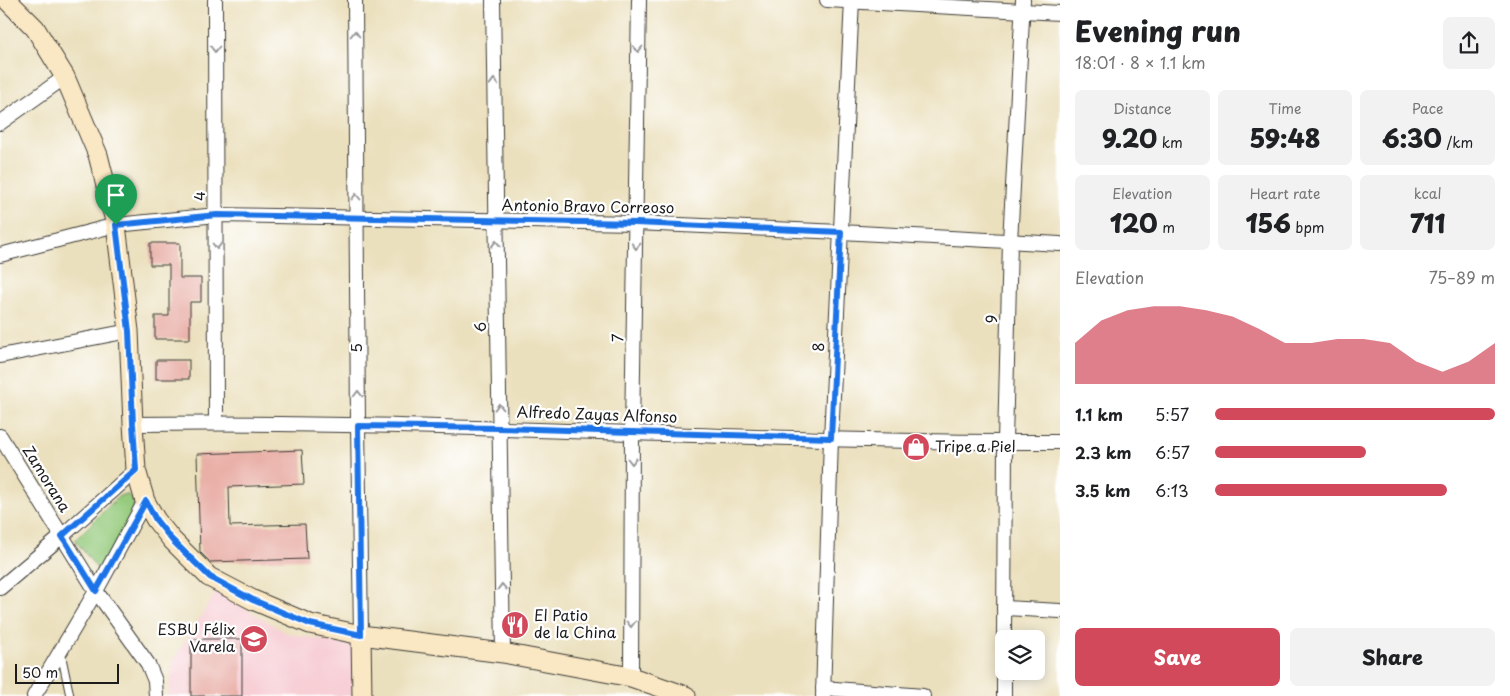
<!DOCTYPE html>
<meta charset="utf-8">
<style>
body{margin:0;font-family:"Playpen Sans",sans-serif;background:#f2f2f2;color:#202124;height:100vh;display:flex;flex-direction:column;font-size:19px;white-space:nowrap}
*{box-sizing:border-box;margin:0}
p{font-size:16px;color:#757577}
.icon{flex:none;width:28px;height:28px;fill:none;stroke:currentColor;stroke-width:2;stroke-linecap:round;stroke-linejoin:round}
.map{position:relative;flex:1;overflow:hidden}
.details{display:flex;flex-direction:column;background:#fff;width:450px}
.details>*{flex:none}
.fabs{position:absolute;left:995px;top:630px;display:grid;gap:10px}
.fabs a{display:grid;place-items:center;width:50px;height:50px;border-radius:8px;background:#fff;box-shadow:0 2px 12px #0003;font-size:25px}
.scale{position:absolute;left:15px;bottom:12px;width:104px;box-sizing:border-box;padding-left:5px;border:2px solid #1c1c1c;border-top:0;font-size:14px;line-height:18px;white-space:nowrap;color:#1c1c1c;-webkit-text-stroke:4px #fff;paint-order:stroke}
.pin{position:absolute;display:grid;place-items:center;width:42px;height:42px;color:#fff;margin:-51px -21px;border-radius:50% 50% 50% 0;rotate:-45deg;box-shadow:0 0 5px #0007}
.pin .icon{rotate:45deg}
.round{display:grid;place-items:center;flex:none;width:52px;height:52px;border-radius:8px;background:#f2f2f2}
.summary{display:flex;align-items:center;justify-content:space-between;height:85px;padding:0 15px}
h1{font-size:28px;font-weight:800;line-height:38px}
.metrics{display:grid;grid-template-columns:repeat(3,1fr);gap:8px;height:85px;padding:5px 15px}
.metrics div{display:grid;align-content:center;border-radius:8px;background:#f2f2f2;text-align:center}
.metrics b{font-size:25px;font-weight:800}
.metrics small{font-size:14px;font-weight:400}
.metrics p{font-size:14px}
.chart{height:140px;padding:10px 15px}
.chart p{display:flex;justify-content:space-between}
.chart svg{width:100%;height:90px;margin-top:5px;fill:#d1495b;opacity:.7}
.primary-button{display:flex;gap:10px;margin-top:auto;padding:10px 15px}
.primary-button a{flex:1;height:58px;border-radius:8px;background:#d1495b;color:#fff;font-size:20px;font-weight:800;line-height:58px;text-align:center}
.primary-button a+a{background:#f2f2f2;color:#202124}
ul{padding:0 15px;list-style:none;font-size:16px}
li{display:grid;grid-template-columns:80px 60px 1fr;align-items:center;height:38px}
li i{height:12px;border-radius:6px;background:#d1495b}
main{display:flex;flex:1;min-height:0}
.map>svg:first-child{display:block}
.built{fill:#f7cfd5}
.green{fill:#95cb7d;stroke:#58744c}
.building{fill:#e9b0a8}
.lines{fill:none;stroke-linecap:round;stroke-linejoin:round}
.lane-casing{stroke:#3b3934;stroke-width:9}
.street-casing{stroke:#3b3934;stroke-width:16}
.secondary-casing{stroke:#3b3934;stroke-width:21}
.lane{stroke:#fff;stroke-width:7}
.street{stroke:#fff;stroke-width:14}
.secondary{stroke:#fae7c3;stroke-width:19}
.oneway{stroke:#999}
.route-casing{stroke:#fff;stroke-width:10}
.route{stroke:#1a73e8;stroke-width:6}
.labels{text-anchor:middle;stroke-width:4.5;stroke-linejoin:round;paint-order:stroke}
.street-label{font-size:15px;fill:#1c1c1c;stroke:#fff}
.poi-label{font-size:15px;fill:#1c1c1c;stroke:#fff;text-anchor:start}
</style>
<main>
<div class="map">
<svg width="1060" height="696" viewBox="0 0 1060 696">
<rect width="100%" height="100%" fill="#fff"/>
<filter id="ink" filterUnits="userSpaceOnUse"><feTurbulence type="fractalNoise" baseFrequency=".02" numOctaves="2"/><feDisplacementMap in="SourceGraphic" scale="10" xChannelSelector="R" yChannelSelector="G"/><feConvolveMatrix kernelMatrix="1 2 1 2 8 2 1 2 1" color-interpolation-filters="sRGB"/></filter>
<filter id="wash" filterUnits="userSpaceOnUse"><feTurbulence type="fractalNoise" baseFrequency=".0096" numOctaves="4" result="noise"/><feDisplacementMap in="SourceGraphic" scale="20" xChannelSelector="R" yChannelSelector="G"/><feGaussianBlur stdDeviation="1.12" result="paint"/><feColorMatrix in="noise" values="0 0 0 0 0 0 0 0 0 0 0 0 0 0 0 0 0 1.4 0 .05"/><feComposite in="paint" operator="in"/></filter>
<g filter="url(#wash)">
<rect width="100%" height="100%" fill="#ebe0bd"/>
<!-- built -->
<path class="built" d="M216 592 287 633 355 646 353 696H168L174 659Z"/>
<!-- green -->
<path class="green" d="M122 495H129L134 502 132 516 99 571 75 540 118 497Z"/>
<g id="blocks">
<!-- building -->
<g class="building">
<path d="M150 243H180V278H201V302H190V339H155V316H169V265H150Z"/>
<rect x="156" y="360" width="33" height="19"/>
<path d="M302 450 304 484 229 487 230 526 305 524 307 559 210 562 200 552 197 454Z"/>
<rect x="191" y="639" width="51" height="57"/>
</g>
</g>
</g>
<g filter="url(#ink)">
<use href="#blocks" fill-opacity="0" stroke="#3b3934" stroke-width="1"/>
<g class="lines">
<!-- lane casing -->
<g class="lane-casing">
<path id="lane" d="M61 653 70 696"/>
</g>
<!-- street casing -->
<g class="street-casing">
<g id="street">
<path d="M215 0 216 423"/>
<path d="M355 0 358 425 361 635"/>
<path d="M493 0 503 653"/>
<path d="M827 0 1060 13"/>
<path d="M0 123 65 77"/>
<path d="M0 255 116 225 217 215 636 223 841 232 1060 244"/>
<path d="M0 356 129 331"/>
<path d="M133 424C442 420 751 443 1060 442"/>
<path d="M0 436 96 591 148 664 155 681 156 696"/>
<path d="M0 588 62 536 136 470"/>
<path d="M1004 608 1060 611"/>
<path d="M1004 639 1005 442 1010 242 1023 0"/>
<path d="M631 677 632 432 639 0"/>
<path d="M823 688 923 696"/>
<path d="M34 696 96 591 145 501"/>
<path d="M823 696 831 438 852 0"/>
<path d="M1004 696V668"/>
</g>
</g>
<!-- secondary casing -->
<g class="secondary-casing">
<g id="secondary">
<path d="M7 0 35 28 65 77 98 155 116 225 129 331 133 424 136 470 145 501 156 520 172 540 209 577 253 600 310 624 361 635 503 653 631 677 686 696"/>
<path d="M361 635 362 696"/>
</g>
</g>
<!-- lane -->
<use href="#lane" class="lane"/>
<!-- street -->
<use href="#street" class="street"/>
<!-- secondary -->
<use href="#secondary" class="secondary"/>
</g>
<!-- one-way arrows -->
<defs><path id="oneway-chevron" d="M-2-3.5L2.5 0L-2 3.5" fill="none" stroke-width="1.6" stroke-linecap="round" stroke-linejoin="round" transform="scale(1.25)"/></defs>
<g class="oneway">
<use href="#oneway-chevron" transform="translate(355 34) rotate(-90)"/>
<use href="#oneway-chevron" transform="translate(215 49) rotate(90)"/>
<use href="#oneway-chevron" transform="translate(638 49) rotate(91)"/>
<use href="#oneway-chevron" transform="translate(494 82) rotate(-91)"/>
<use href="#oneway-chevron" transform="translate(356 197) rotate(-90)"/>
<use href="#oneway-chevron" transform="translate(496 244) rotate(-91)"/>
<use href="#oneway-chevron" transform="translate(217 246) rotate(90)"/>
<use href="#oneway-chevron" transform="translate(636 246) rotate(91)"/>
<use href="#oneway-chevron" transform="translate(358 394) rotate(-90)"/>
<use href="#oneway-chevron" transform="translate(499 407) rotate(-91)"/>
<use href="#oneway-chevron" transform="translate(632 461) rotate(90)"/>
<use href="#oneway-chevron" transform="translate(502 587) rotate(-91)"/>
<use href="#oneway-chevron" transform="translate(631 624) rotate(90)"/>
</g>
</g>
<g class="lines" filter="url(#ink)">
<!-- route casing -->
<g class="route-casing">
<path id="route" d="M217 215 636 223 841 232 831 438 499 428 358 426 361 635 310 624 253 600 210 577 172 540 156 520 146 501 96 591 62 536 136 470 133 424 129 331 116 225Z"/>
</g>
<!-- route -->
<use href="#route" class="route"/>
</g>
<!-- icons -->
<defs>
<g id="shop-disc" transform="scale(1.4375)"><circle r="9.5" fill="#d1495b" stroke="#fff"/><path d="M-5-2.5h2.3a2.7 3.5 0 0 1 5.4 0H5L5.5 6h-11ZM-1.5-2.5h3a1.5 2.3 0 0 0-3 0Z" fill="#fff"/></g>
<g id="restaurant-disc" transform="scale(1.4375)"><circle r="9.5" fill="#d1495b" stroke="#fff"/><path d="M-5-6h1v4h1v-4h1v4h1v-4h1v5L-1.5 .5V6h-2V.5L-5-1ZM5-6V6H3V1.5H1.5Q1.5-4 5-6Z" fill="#fff"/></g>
<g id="school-disc" transform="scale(1.4375)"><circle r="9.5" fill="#d1495b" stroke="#fff"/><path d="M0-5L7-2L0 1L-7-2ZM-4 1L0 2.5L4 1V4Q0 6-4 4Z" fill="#fff"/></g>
</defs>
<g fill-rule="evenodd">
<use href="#shop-disc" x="916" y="447"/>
<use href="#restaurant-disc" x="515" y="625"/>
<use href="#school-disc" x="254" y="639"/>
</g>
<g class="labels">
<!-- street labels -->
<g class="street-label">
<text transform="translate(200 196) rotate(-90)" y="5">4</text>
<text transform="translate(588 207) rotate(1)" y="5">Antonio Bravo Correoso</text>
<text transform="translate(992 319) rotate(-89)" y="5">9</text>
<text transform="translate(481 327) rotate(-91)" y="5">6</text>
<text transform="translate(618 338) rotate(-89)" y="5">7</text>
<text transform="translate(819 347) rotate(-87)" y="5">8</text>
<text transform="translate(357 348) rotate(-90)" y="5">5</text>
<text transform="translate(597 415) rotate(2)" y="5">Alfredo Zayas Alfonso</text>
<text transform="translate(46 479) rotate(58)" y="5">Zamorana</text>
</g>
<!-- poi labels -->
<g class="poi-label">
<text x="935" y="452">Tripe a Piel</text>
<text x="534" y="621">El Patio<tspan x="534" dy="17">de la China</tspan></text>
<text x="235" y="635" text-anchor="end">ESBU Félix<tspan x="235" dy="17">Varela</tspan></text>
</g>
</g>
</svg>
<div class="fabs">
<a><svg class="icon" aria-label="layers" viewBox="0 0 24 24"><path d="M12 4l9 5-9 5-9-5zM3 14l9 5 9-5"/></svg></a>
</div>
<div class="scale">50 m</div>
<div class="pin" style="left:116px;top:225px;background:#1e9e55"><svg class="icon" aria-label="arrive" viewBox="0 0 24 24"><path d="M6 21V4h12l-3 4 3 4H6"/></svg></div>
</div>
<section class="details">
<div class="summary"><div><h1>Evening run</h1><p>18:01 · 8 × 1.1 km</p></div><a class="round"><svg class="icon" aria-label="share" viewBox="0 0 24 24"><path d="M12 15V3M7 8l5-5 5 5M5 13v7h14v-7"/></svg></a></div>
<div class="metrics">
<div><p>Distance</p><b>9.20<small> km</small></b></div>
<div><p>Time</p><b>59:48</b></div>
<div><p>Pace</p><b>6:30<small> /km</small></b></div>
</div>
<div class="metrics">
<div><p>Elevation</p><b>120<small> m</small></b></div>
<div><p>Heart rate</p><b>156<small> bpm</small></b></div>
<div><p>kcal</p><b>711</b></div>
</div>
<div class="chart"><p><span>Elevation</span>75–89 m</p>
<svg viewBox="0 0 160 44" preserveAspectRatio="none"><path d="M0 44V24L10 13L20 8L30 6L40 6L50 8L60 11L70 17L80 24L90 24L100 22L110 22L120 24L130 33L140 38L150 33L160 24V44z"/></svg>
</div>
<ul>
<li><b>1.1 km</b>5:57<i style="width:100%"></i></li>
<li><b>2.3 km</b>6:57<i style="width:54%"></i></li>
<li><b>3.5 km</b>6:13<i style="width:83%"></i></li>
</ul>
<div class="primary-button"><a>Save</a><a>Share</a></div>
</section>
</main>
